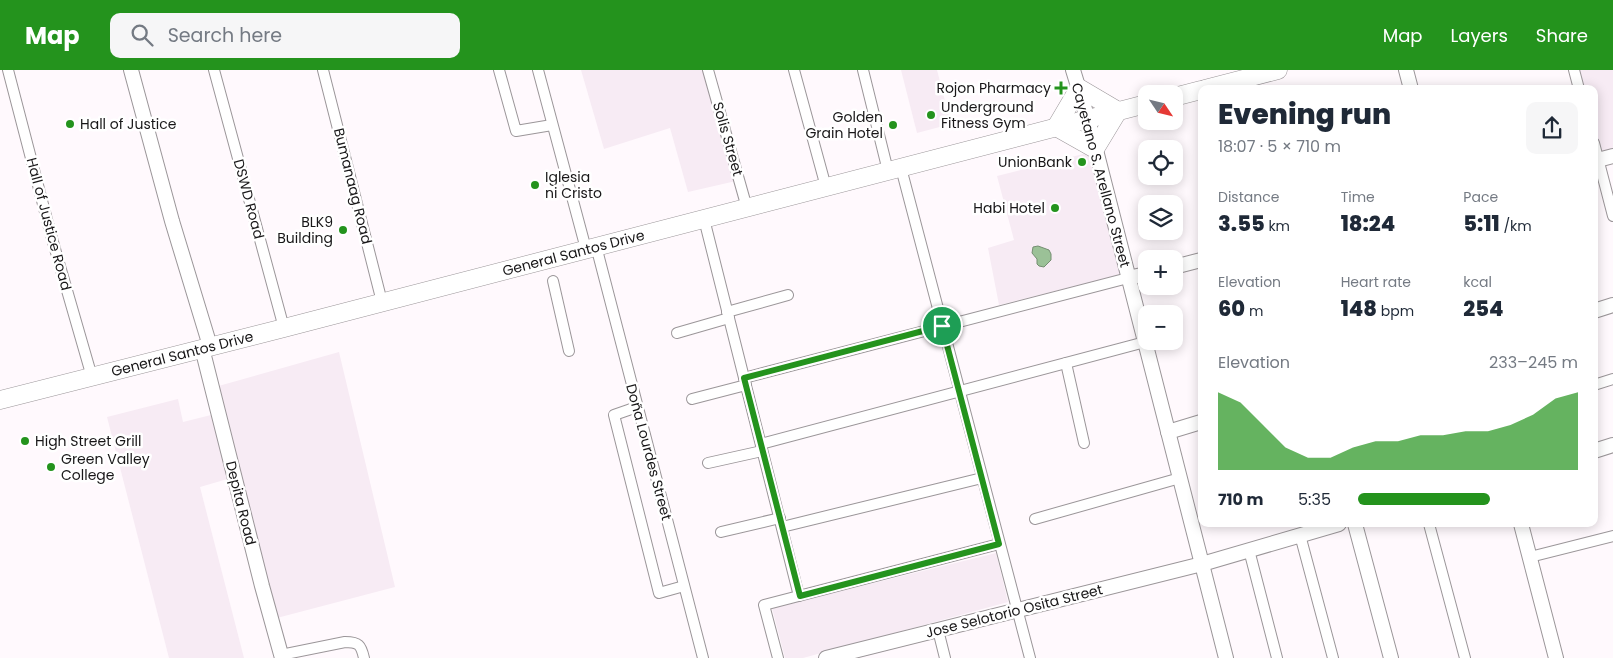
<!DOCTYPE html>
<meta charset="utf-8">
<style>
body{margin:0;font-family:Poppins,sans-serif;background:#f6f6f7;color:#1f2937;height:100vh;display:flex;flex-direction:column;font-size:19px;white-space:nowrap}
*{box-sizing:border-box;margin:0}
p{font-size:16px;color:#747a83}
.icon{flex:none;width:28px;height:28px;fill:none;stroke:currentColor;stroke-width:2;stroke-linecap:round;stroke-linejoin:round}
.map{position:relative;flex:1;overflow:hidden}
.panel{position:absolute;left:1198px;top:15px;width:400px;height:442px;display:flex;flex-direction:column;background:#fff;border-radius:10px;box-shadow:0 2px 12px #0003}
.panel>*{flex:none}
.needle{width:32px;rotate:125deg}
.fabs{position:absolute;left:1138px;top:15px;display:grid;gap:10px}
.fabs a{display:grid;place-items:center;width:45px;height:45px;border-radius:10px;background:#fff;box-shadow:0 2px 12px #0003;font-size:25px}
.pin{position:absolute;display:grid;place-items:center;width:42px;height:42px;color:#fff;margin:-21px;border:2px solid #fff;border-radius:50%;box-shadow:0 1px 5px #0007}
.round{display:grid;place-items:center;flex:none;width:52px;height:52px;border-radius:10px;background:#f6f6f7}
.headline{display:flex;align-items:center;justify-content:space-between;height:85px;padding:0 20px}
h1{font-size:28px;font-weight:800;line-height:38px}
.metrics{display:grid;grid-template-columns:repeat(3,1fr);gap:8px;height:85px;padding:5px 20px}
.metrics div{display:grid;align-content:center}
.metrics b{font-size:21px;font-weight:800}
.metrics small{font-size:14px;font-weight:400}
.metrics p{font-size:14px}
.chart{height:140px;padding:10px 20px}
.chart p{display:flex;justify-content:space-between}
.chart svg{width:100%;height:90px;margin-top:5px;fill:#24931d;opacity:.7}
ul{padding:0 20px;list-style:none;font-size:16px}
li{display:grid;grid-template-columns:80px 60px 1fr;align-items:center;height:38px}
li i{height:12px;border-radius:6px;background:#24931d}
header{display:flex;align-items:center;gap:30px;box-sizing:border-box;height:70px;padding:0 25px;background:#24931d;color:#fff}
header strong{font-size:24px}
nav{display:flex;gap:28px;margin-inline-start:auto;font-size:18px}
.search{width:350px;height:45px;background:#f6f6f7;display:flex;align-items:center;gap:12px;box-sizing:border-box;padding:0 18px;border-radius:10px;color:#747a83;font-size:19px}
.map>svg:first-child{display:block}
.built{fill:#f7ebf4}
.water{fill:#9bc197;stroke:#748e71}
.lines{fill:none;stroke-linecap:round;stroke-linejoin:round}
.street-casing{stroke:#9b9699;stroke-width:12}
.secondary-casing{stroke:#9b9699;stroke-width:16}
.highway-casing{stroke:#9b9699;stroke-width:19}
.street{stroke:#fff;stroke-width:10}
.secondary{stroke:#fff;stroke-width:14}
.highway{stroke:#fff;stroke-width:18}
.route-casing{stroke:#fff;stroke-width:10}
.route{stroke:#24931d;stroke-width:6}
.poi-dot{fill:#24931d;stroke:#fff;stroke-width:2}
.labels{text-anchor:middle;stroke-width:5;stroke-linejoin:round;paint-order:stroke}
.poi-label{font-size:14px;fill:#181718;stroke:#fff;text-anchor:end}
.street-label{font-size:14px;fill:#181718;stroke:#fff}
</style>
<header>
<strong>Map</strong>
<div class="search"><svg class="icon" aria-label="search" viewBox="0 0 24 24"><circle cx="10" cy="10" r="6"/><path d="M15 15l6 6"/></svg>Search here</div>
<nav><a>Map</a><a>Layers</a><a>Share</a></nav>
</header>
<div class="map">
<svg width="1613" height="588" viewBox="0 0 1613 588">
<rect width="100%" height="100%" fill="#fff9fd"/>
<!-- built -->
<g class="built">
<path d="M581 0H706L736 111 688 122 670 58 604 79Z"/>
<path d="M901 0H937L951 54 917 63Z"/>
<path d="M1579 0H1613V82L1600 85 1594 58V19H1584Z"/>
<path d="M1091 82 1123 204 999 235 988 178 1014 170 997 106Z"/>
<path d="M339 282 395 517 273 549 215 317Z"/>
<path d="M178 329 183 352 215 344 231 408 200 417 244 588H169L107 347Z"/>
<path d="M996 483 1008 532 803 588H785L772 538Z"/>
</g>
<!-- water -->
<path class="water" d="M1038 176 1049 180 1051 184V190L1044 197 1039 196 1037 194V189L1032 183 1033 177Z"/>
<g class="lines">
<!-- street casing -->
<g class="street-casing">
<g id="street">
<path d="M8 0 51 165 92 307"/>
<path d="M214 0 284 258"/>
<path d="M323 0 382 232"/>
<path d="M499 0 516 61 552 55"/>
<path d="M538 0 586 179"/>
<path d="M708 0 747 138"/>
<path d="M794 0 826 117"/>
<path d="M863 0 888 101"/>
<path d="M1574 0 1579 19"/>
<path d="M1594 73 1613 146"/>
<path d="M901 98 1030 588"/>
<path d="M704 149 799 526"/>
<path d="M596 176 703 588"/>
<path d="M553 211 569 281"/>
<path d="M727 242 788 225"/>
<path d="M677 263 729 248"/>
<path d="M1066 293 1084 373"/>
<path d="M744 308 1128 208"/>
<path d="M1594 315 1613 309"/>
<path d="M692 329 746 315"/>
<path d="M637 337 614 345 659 523 684 516"/>
<path d="M761 374 1145 272"/>
<path d="M708 393 762 381"/>
<path d="M1035 449 1180 408"/>
<path d="M1429 454 1465 588"/>
<path d="M782 457 982 408"/>
<path d="M721 462 780 448"/>
<path d="M1300 465 1333 588"/>
<path d="M1249 480 1277 588"/>
<path d="M1530 487 1613 466"/>
<path d="M938 560 945 588"/>
<path d="M281 585 345 572C359 572 361 575 364 588"/>
<path d="M778 588 764 535 999 474"/>
</g>
</g>
<!-- secondary casing -->
<g class="secondary-casing">
<g id="secondary">
<path d="M131 0 172 151 210 276"/>
<path d="M1073 0 1088 49 1226 588"/>
<path d="M1406 0 1411 19"/>
<path d="M1594 91 1613 86"/>
<path d="M1174 197 1201 190"/>
<path d="M1128 208 1146 204"/>
<path d="M1594 241 1613 235"/>
<path d="M202 278 262 516 282 588"/>
<path d="M1168 362 1201 352"/>
<path d="M1594 381 1613 375"/>
<path d="M1355 454 1391 588"/>
<path d="M1521 454 1556 588"/>
<path d="M826 588 1202 494 1339 454"/>
</g>
</g>
<!-- highway casing -->
<g class="highway-casing">
<g id="highway">
<path d="M1205 19 1278 0"/>
<path d="M1174 27 1201 20"/>
<path d="M1056 57 1079 18 1118 41"/>
<path d="M1056 57 1095 79 1118 41"/>
<path id="s1" d="M0 330 284 258 1146 34"/>
</g>
</g>
<!-- street -->
<use href="#street" class="street"/>
<!-- secondary -->
<use href="#secondary" class="secondary"/>
<!-- highway -->
<use href="#highway" class="highway"/>
</g>
<g class="lines">
<!-- route casing -->
<g class="route-casing">
<path id="route" d="M942 256 999 474 800 526 744 308Z"/>
</g>
<!-- route -->
<use href="#route" class="route"/>
</g>
<!-- markers -->
<g class="poi-dot">
<path d="M1058.5 10.5h5v5h5v5h-5v5h-5v-5h-5v-5h5z"/>
<circle cx="931" cy="45" r="5"/>
<circle cx="70" cy="54" r="5"/>
<circle cx="893" cy="55" r="5"/>
<circle cx="1082" cy="92" r="5"/>
<circle cx="535" cy="115" r="5"/>
<circle cx="1055" cy="138" r="5"/>
<circle cx="343" cy="160" r="5"/>
<circle cx="25" cy="371" r="5"/>
<circle cx="51" cy="397" r="5"/>
</g>
<g class="labels">
<!-- poi labels -->
<g class="poi-label">
<text x="1051" y="23">Rojon Pharmacy</text>
<text x="941" y="42" text-anchor="start">Underground<tspan x="941" dy="16">Fitness Gym</tspan></text>
<text x="883" y="52">Golden<tspan x="883" dy="16">Grain Hotel</tspan></text>
<text x="80" y="59" text-anchor="start">Hall of Justice</text>
<text x="1072" y="97">UnionBank</text>
<text x="545" y="112" text-anchor="start">Iglesia<tspan x="545" dy="16">ni Cristo</tspan></text>
<text x="1045" y="143">Habi Hotel</text>
<text x="333" y="157">BLK9<tspan x="333" dy="16">Building</tspan></text>
<text x="35" y="376" text-anchor="start">High Street Grill</text>
<text x="61" y="394" text-anchor="start">Green Valley<tspan x="61" dy="16">College</tspan></text>
</g>
<!-- street labels -->
<g class="street-label">
<text transform="translate(728 69) rotate(74)" y="5">Solis Street</text>
<text transform="translate(1101 105) rotate(75)" y="5">Cayetano S. Arellano Street</text>
<text transform="translate(353 116) rotate(76)" y="5">Bumanaag Road</text>
<text transform="translate(249 129) rotate(75)" y="5">DSWD Road</text>
<text transform="translate(49 154) rotate(75)" y="5">Hall of Justice Road</text>
<text dy="5" stroke="none"><textPath href="#s1" startOffset="592">General Santos Drive</textPath></text>
<text dy="5" stroke="none"><textPath href="#s1" startOffset="188">General Santos Drive</textPath></text>
<text transform="translate(649 382) rotate(75)" y="5">Doña Lourdes Street</text>
<text transform="translate(241 433) rotate(76)" y="5">Depita Road</text>
<text transform="translate(1014 541) rotate(-14)" y="5">Jose Selotorio Osita Street</text>
</g>
</g>
</svg>
<div class="fabs">
<a><svg class="needle" viewBox="-14 -14 28 28"><path d="M0-13l5 13h-10z" fill="#e53935"/><path d="M0 13l5-13h-10z" fill="#747a83"/></svg></a>
<a><svg class="icon" aria-label="locate" viewBox="0 0 24 24"><circle cx="12" cy="12" r="6"/><path d="M12 2v4M12 18v4M2 12h4M18 12h4"/></svg></a>
<a><svg class="icon" aria-label="layers" viewBox="0 0 24 24"><path d="M12 4l9 5-9 5-9-5zM3 14l9 5 9-5"/></svg></a>
<a>+</a>
<a>−</a>
</div>
<div class="pin" style="left:942px;top:256px;background:#1e9e55"><svg class="icon" aria-label="arrive" viewBox="0 0 24 24"><path d="M6 21V4h12l-3 4 3 4H6"/></svg></div>
<section class="panel">
<div class="headline"><div><h1>Evening run</h1><p>18:07 · 5 × 710 m</p></div><a class="round"><svg class="icon" aria-label="share" viewBox="0 0 24 24"><path d="M12 15V3M7 8l5-5 5 5M5 13v7h14v-7"/></svg></a></div>
<div class="metrics">
<div><p>Distance</p><b>3.55<small> km</small></b></div>
<div><p>Time</p><b>18:24</b></div>
<div><p>Pace</p><b>5:11<small> /km</small></b></div>
</div>
<div class="metrics">
<div><p>Elevation</p><b>60<small> m</small></b></div>
<div><p>Heart rate</p><b>148<small> bpm</small></b></div>
<div><p>kcal</p><b>254</b></div>
</div>
<div class="chart"><p><span>Elevation</span>233–245 m</p>
<svg viewBox="0 0 160 44" preserveAspectRatio="none"><path d="M0 44V6L10 11L20 22L30 33L40 38L50 38L60 33L70 30L80 30L90 27L100 27L110 25L120 25L130 22L140 17L150 9L160 6V44z"/></svg>
</div>
<ul>
<li><b>710 m</b>5:35<i style="width:60%"></i></li>
</ul>
</section>
</div>
